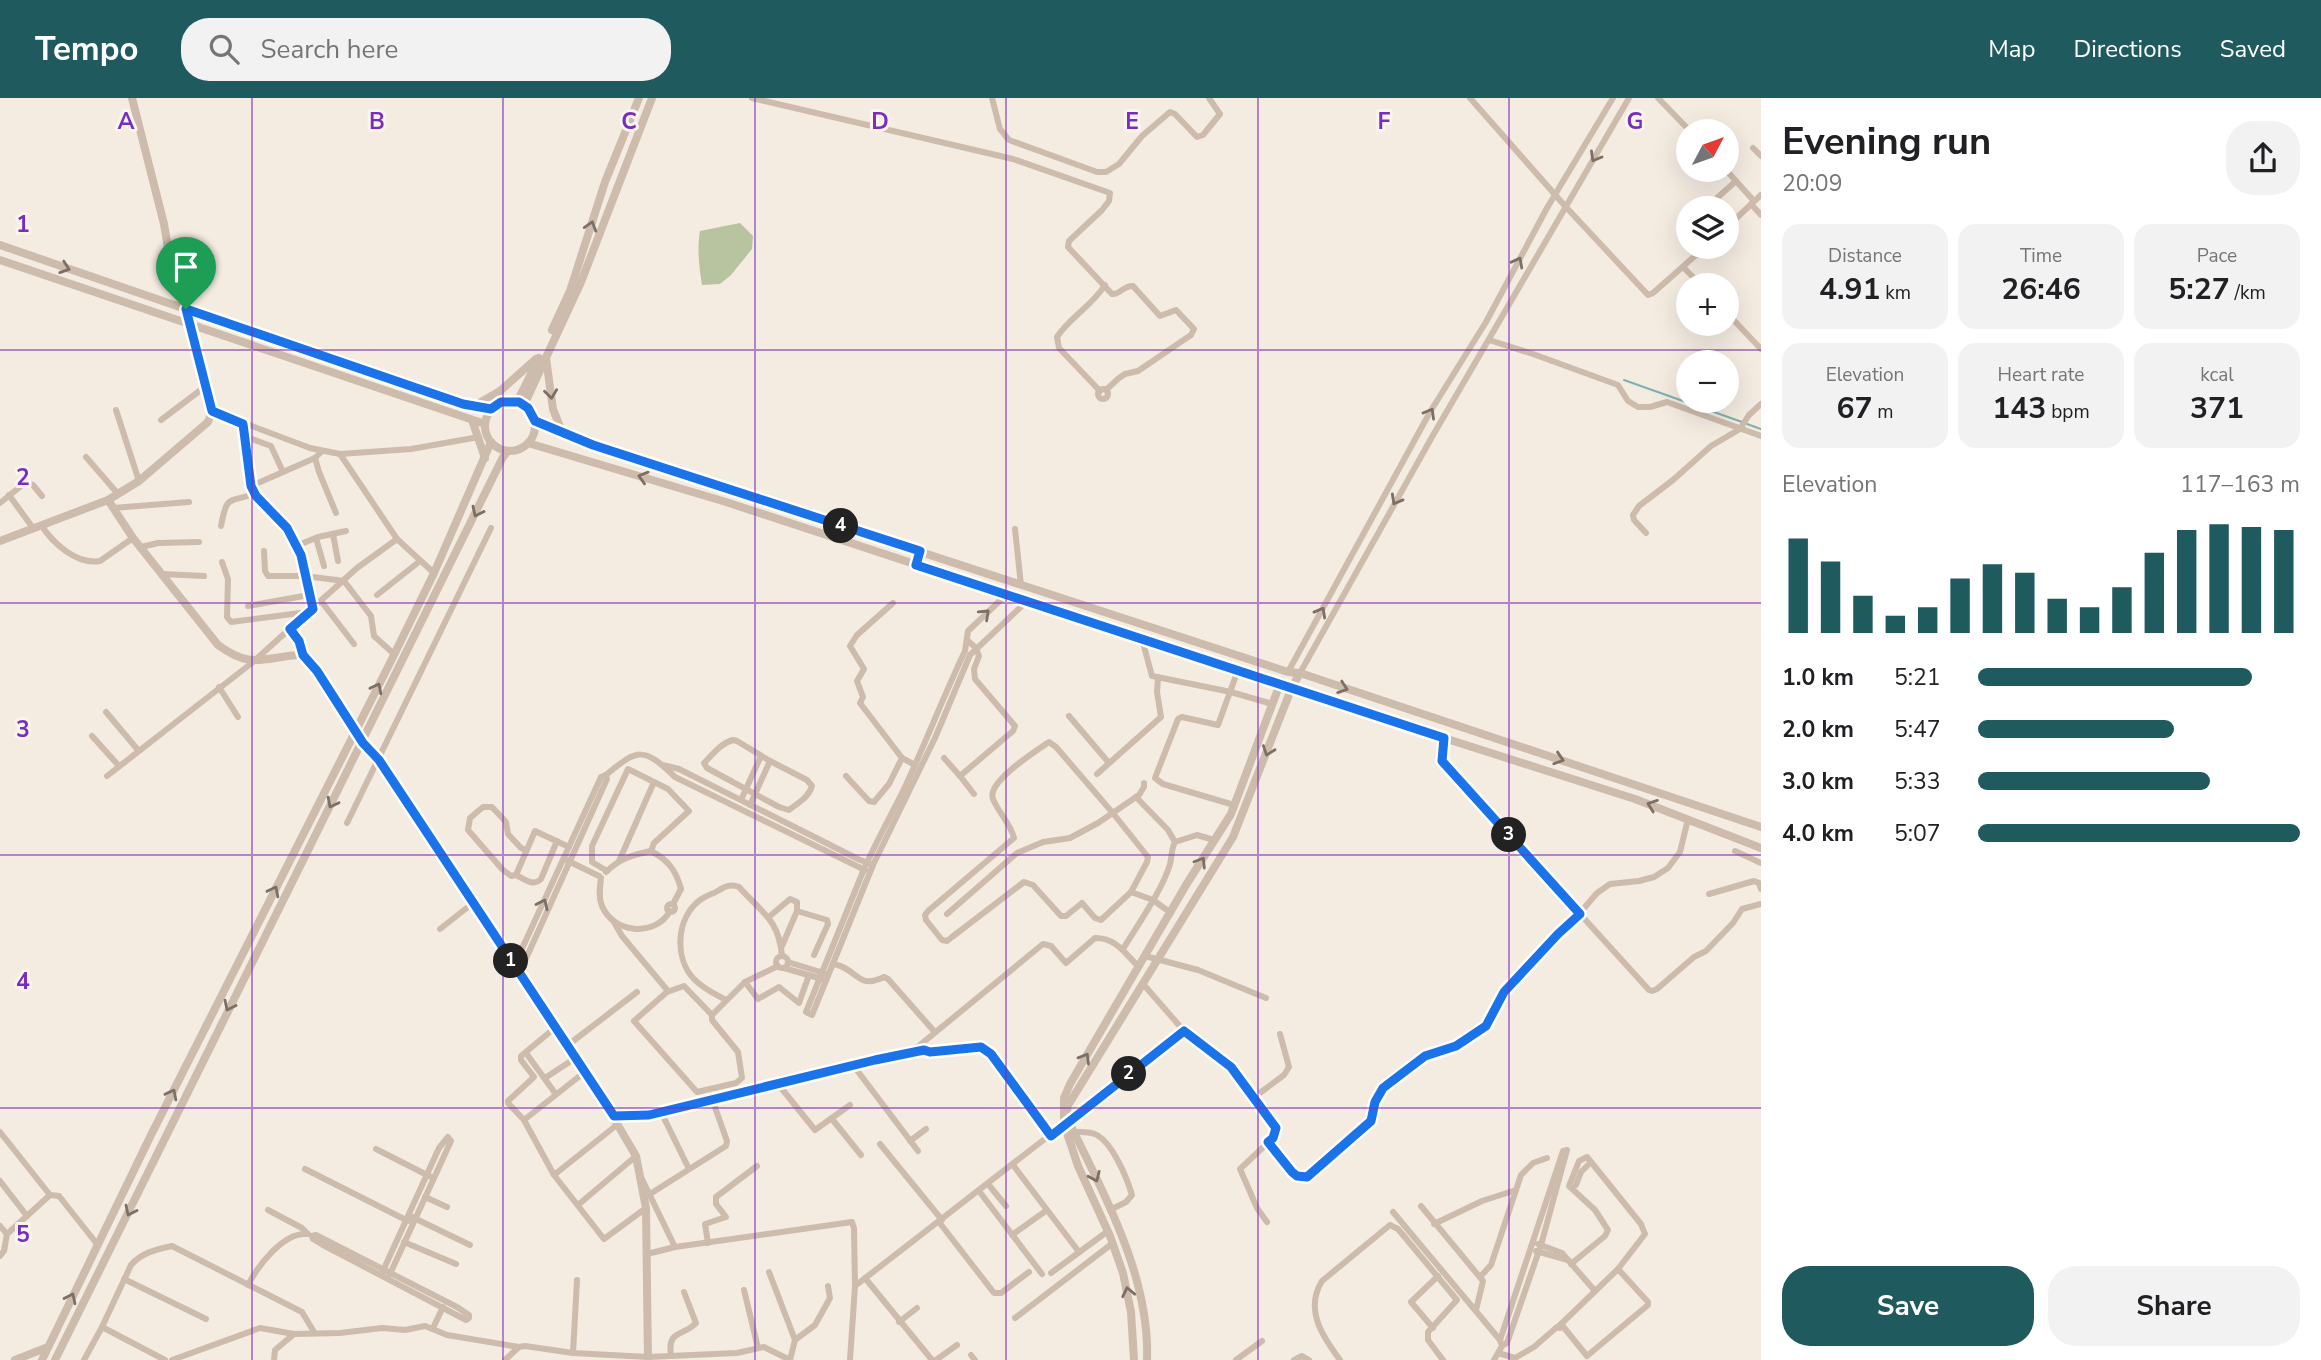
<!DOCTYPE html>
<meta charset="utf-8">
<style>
body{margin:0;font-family:"Nunito Sans",sans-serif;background:#f2f2f2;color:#202124;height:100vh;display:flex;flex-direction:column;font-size:26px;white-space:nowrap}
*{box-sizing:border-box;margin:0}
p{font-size:23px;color:#757577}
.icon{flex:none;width:38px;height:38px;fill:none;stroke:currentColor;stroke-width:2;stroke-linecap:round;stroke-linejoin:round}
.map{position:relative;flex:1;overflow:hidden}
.details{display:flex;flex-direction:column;background:#fff;width:560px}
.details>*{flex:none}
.needle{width:46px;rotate:49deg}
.tools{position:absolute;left:1676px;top:21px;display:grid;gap:14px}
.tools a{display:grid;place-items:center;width:63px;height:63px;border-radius:50%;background:#fff;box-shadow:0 7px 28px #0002;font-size:35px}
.pin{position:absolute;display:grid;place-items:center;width:60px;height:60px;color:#fff;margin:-72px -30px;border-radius:50% 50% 50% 0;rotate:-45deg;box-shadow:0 0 7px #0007}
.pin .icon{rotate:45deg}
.km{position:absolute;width:35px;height:35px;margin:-18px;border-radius:50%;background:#222;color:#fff;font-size:19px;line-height:35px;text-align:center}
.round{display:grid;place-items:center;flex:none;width:74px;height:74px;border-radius:28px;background:#f2f2f2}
.summary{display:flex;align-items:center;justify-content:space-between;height:119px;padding:0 21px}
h1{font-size:38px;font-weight:700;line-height:52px}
.stats{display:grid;grid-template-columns:repeat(3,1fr);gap:10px;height:119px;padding:7px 21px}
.stats div{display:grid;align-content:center;border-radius:18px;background:#f2f2f2;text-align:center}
.stats b{font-size:30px;font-weight:700}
.stats small{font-size:19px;font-weight:400}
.stats p{font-size:19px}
.chart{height:196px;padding:14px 21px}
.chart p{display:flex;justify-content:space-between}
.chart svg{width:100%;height:126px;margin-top:7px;stroke:#1f5a5e;stroke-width:6}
.action{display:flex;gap:14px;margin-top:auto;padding:14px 21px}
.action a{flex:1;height:80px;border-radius:28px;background:#1f5a5e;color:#fff;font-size:28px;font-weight:700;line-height:80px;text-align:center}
.action a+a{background:#f2f2f2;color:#202124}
ul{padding:0 21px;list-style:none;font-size:23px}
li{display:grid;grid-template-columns:112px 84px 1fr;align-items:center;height:52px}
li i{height:18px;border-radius:9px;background:#1f5a5e}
header{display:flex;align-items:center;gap:42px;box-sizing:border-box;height:98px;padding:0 35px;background:#1f5a5e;color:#fff}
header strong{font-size:33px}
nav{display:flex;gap:38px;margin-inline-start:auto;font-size:24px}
.search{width:490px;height:63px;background:#f2f2f2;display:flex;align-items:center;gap:18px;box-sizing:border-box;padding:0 24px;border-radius:28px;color:#757577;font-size:26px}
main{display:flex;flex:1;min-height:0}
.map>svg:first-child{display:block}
.green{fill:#b8c4a0}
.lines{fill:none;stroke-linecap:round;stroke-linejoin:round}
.stream{stroke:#7fb0b2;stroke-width:2}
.minor{stroke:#cdbbac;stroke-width:6}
.tertiary{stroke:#cdbbac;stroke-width:8}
.oneway{stroke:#7d6f65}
.route-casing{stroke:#fff;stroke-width:14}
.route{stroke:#1a73e8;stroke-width:9}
.grid{fill:none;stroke:#7b2cbf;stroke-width:2;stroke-opacity:0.55}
.grid-label{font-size:23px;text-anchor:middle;font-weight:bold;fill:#7b2cbf;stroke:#fbf5ee;stroke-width:6;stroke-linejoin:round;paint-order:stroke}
</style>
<header>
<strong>Tempo</strong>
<div class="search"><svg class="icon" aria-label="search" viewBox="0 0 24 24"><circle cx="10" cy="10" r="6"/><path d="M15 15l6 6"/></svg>Search here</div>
<nav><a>Map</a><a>Directions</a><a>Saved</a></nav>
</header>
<main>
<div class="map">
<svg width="1761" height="1262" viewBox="0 0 1761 1262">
<rect width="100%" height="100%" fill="#f4ebe1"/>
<!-- green -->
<path class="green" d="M740 125 753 138 752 151 731 177 720 186 702 187C699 168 697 151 700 133Z"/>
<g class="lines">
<!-- stream -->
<g class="stream">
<path d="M1624 282 1742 324"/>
<path d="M1747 326 1761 331"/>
</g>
<!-- minor -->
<g class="minor">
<path d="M752 0 1013 61 1110 95 1109 103 1102 112 1069 143 1068 149 1112 196C1120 197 1124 187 1133 188L1160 218 1176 212 1194 231 1191 237 1138 273 1125 276 1119 280 1106 292"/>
<path d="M992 0 1000 31 1009 42 1097 74H1106L1119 66 1142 38 1170 14 1175 16 1197 39 1203 37 1220 16 1209 0"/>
<path d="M1470 0 1565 108 1648 197 1653 195 1705 149"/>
<path d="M1658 0 1690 33"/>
<path d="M1753 50 1761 58"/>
<path d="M1726 72 1754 103"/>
<path d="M1751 106 1761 117"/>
<path d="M1722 110 1717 105V100L1736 83"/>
<path d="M1727 129 1761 97"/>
<path d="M1683 169 1701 187"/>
<path d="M1727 215 1761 251"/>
<path d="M1489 242 1533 256 1618 287 1628 303 1638 309H1650L1667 304 1761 338"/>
<circle cx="1103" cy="296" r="5"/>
<path d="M1100 293 1059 250 1057 239C1070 219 1092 208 1105 187"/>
<path d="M116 312 139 383"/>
<path d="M212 313 310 350 340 356 397 441 434 475"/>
<path d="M161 322 206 288"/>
<path d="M243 326 251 388 256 398 287 431 301 457 313 511"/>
<path d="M244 338 271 348 283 374"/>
<path d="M340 356 411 351 479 339"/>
<path d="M86 359 118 396"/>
<path d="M315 360 319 374 336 415"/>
<path d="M251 388 315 360 321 354"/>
<path d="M9 397 33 430"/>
<path d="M0 405 26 384 33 387 42 398"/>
<path d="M113 410 189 404"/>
<path d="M41 427C53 445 76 467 100 463L133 440"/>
<path d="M221 428C227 396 228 405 254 396"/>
<path d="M1015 431 1021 487"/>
<path d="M1646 435 1634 422 1633 417 1639 408 1673 382 1711 348 1740 331 1749 317 1761 306"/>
<path d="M333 436 338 463"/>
<path d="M316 440 324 468"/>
<path d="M296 448 318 439 346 433"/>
<path d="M141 449 158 445 199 444"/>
<path d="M264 453 265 473 268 478H305L344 483 371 518 374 538 394 556"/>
<path d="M222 464 228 481 227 519 231 524 308 514"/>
<path d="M162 476 204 478"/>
<path d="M377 497 420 463"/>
<path d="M321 503 354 546"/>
<path d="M893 505 857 537 850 548 864 571 857 583 863 599 860 605 902 660 915 667"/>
<path d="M248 508 309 497"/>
<path d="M290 531 299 543 303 557"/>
<path d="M1142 541 1152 578 1231 594 1272 606"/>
<path d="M967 542 976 550 979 558 974 571 975 581 1015 628 1013 633 960 678 974 696"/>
<path d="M1288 574 1430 314 1486 224 1547 110 1613 0"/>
<path d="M1300 575 1432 339 1629 0"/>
<path d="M219 589 238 619"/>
<path d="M106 614 138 652"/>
<path d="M1069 618 1109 665"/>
<path d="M92 638 119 668"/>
<path d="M1444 640 1442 663 1452 675 1649 892 1652 893 1657 891 1694 859 1706 853 1733 825 1742 811 1761 806"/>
<path d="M733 642 737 643 770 663 807 682 812 688C809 699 798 705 789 712L779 709 707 670 704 665C713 656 721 645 733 642Z"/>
<path d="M1049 644 1056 649 1112 714 1148 759 1147 764 1131 794 1101 822 1095 820 1082 805 1066 818H1061L1033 787 1024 784 952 839 947 843 942 842 926 822 925 817 928 813 1014 740C1011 726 998 714 993 701 986 684 1036 653 1049 644Z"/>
<path d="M944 660 960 678"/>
<path d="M663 667 679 671 858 761 873 767 812 917 806 914 864 771C876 744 890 719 903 693 925 647 943 599 965 553L968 533 1007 496"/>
<path d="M1097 676 1161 619 1157 594 1158 579"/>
<path d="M606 677C638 650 644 649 675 679L865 772"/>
<path d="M107 678 253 564 357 470 397 441"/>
<path d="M846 678 869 703 874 704 889 686 902 660"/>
<path d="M741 702 761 658"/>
<path d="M750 707 770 663"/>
<path d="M1234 707 1163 686 1155 680 1178 621 1182 619 1218 627 1238 572"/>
<path d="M347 725 491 430"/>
<path d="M1175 744 1197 737 1214 742"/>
<path d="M526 752 521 750 508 736 506 724 492 709H483L470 720 468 732 502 771 511 778 516 777 535 733 569 749"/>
<path d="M1735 753 1761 765"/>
<path d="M566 762 599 778"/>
<path d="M619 763 654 684"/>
<path d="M873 767 935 640 970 557 1027 503"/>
<path d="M607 773 592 764V748L628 671 668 691 689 713 654 745 651 753C668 762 676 772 681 791L673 806"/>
<path d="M606 774C620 760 633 757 651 753"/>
<path d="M516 777C525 781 533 789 541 781L557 743"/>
<path d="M601 780C600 789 598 799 602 808 613 835 655 840 670 813"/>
<path d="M1131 794 1153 802 1171 815"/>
<path d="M1709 796 1754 783 1759 785 1761 791"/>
<circle cx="671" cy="810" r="4"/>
<path d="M797 813 827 822 828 826 814 857"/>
<path d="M947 816 1017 755 1043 744 1070 740 1098 725 1139 697 1144 689V685"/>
<path d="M770 818 790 801 797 804V813L782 848"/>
<path d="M614 824 622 838 668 893 634 923 697 994 736 985 742 980 738 954 712 922V917L745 884 778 868"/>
<path d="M440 831 473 805"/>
<path d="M1123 851C1137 828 1163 791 1170 766 1172 758 1171 752 1175 744L1168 732 1136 699"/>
<path d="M1145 858 1198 872 1266 900"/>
<circle cx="782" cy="864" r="6"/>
<path d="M788 864 827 876"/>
<path d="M834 866C858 871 857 892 884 879L888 881 933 932"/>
<path d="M514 868 601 679 606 677 607 681 519 876"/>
<path d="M784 870 822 881"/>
<path d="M745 884 758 901 779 889 799 905 809 877"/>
<path d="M1144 887 1184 933"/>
<path d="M667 894 684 888 712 917"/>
<path d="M726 902C715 896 702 890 694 881 674 860 676 820 700 802 704 799 709 797 714 795 723 790 729 785 739 789 761 814 779 821 782 858"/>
<path d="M556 929 521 958V962L534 979 508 1003V1005L524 1022 554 1077 604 1141 646 1110"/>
<path d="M568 947 637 894"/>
<path d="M526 955 555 995"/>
<path d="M911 956 924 952 930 954 985 951 991 955 1051 1038"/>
<path d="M853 967 918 1053"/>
<path d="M545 980 577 959"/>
<path d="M778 986 815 1032 850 1007"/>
<path d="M1253 1000 1284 977 1289 969 1280 936"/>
<path d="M661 1014 689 1071"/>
<path d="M614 1018 649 1017 875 962 909 956 1043 846 1051 848 1066 865 1095 840C1117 840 1125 856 1139 869"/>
<path d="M832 1021 861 1057"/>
<path d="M524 1022 586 973"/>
<path d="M0 1034 50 1097"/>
<path d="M1074 1034C1082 1034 1090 1033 1097 1037 1113 1046 1127 1080 1132 1097L1126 1104 1110 1112"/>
<path d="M910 1043 926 1031"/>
<path d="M1268 1044 1292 1075 1297 1078 1307 1079 1372 1023 1375 1004 1383 990 1425 958 1456 948 1486 928 1505 894 1557 836 1573 823 1597 795 1610 786 1639 783 1654 779 1668 770 1680 754 1688 721"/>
<path d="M880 1046 942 1122"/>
<path d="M376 1051 431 1079"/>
<path d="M1013 1067 1079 1154"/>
<path d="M305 1071 408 1123"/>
<path d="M554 1077 618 1026"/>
<path d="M642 1081 675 1149"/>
<path d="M0 1083 27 1118"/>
<path d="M988 1086 1006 1108"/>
<path d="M1576 1087 1581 1074 1591 1064"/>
<path d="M979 1093 1042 1176"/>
<path d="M650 1096 726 1048 727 1043 712 1001"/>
<path d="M425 1099 447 1109"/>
<path d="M578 1107 636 1058"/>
<path d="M1421 1108 1483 1183 1476 1212"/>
<path d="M268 1112 302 1130 308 1136"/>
<path d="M1393 1114 1500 1242"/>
<path d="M412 1119 470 1147"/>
<path d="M939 1124 994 1195H1001L1029 1174"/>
<path d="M1434 1126 1482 1103 1516 1092"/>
<path d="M0 1128 7 1136"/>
<path d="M316 1137 457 1209 469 1217V1220L466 1222 323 1147 313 1141 312 1138Z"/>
<path d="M1012 1137 1047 1112"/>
<path d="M404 1144 456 1166"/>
<path d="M708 1145 705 1126 726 1119 716 1106V1099L757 1068"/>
<path d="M1538 1146 1562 1155 1595 1193"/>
<path d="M1536 1153 1568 1162"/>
<path d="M647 1156 675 1149 852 1124 854 1130 855 1188 850 1262"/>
<path d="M0 1158 4 1153 7 1136 50 1097 59 1098 97 1146"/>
<path d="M769 1174 795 1242"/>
<path d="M382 1175 439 1050 448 1039 451 1043 390 1176"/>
<path d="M1051 1175 1108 1133"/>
<path d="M1480 1179 1491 1167 1521 1077 1533 1065 1547 1060"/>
<path d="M865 1180 932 1262"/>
<path d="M124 1181 206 1221"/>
<path d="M248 1187C258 1168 283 1134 307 1136"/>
<path d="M855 1188 1184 933 1231 969 1276 1030 1273 1040 1240 1071 1257 1110 1267 1124"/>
<path d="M744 1192 758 1250"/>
<path d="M1015 1220 1113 1145"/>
<path d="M899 1224 917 1210"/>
<path d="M1561 1226 1587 1258 1648 1207V1204L1618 1171"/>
<path d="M102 1229 165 1262"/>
<path d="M1558 1229 1618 1171 1645 1136 1641 1126 1587 1059 1579 1063 1569 1088 1595 1112 1608 1132 1605 1138 1571 1166"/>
<path d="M433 1230 443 1209"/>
<path d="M1433 1230 1411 1204 1438 1178"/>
<path d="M573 1255 577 1182"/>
<path d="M1498 1255 1515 1260 1534 1249 1557 1229 1560 1230"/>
<path d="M971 1257 975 1262"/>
<path d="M671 1258C667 1231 683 1239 696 1225L684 1194"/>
<path d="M84 1262 102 1229 131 1167C141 1155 157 1151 172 1148L302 1214 314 1234"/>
<path d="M172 1262 260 1230 294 1236 340 1235 382 1230 405 1232 425 1228 447 1237 519 1249"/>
<path d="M274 1262 275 1252 294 1236"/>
<path d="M505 1262 519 1249 525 1248 573 1255 648 1259 737 1255 764 1249 790 1262"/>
<path d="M790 1262 795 1242 815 1227 830 1200 828 1188"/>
<path d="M936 1262 957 1247"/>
<path d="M1236 1262 1262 1243"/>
<path d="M1294 1262 1302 1258 1309 1262"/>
<path d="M1340 1262C1323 1239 1304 1212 1322 1183L1390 1127 1398 1131 1457 1202 1428 1234V1242L1443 1262"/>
<path d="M1494 1262 1502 1248 1507 1245 1541 1147 1567 1052 1563 1053 1500 1242 1502 1248"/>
</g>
<!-- tertiary -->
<g class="tertiary">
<path d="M0 147 403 286 462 306 491 311"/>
<path d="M0 162 485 326"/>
<path d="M552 232 570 193 605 84 639 0"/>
<path d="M546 260 553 311 562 334"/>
<circle cx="510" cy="328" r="25"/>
<path d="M517 304 539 260"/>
<path d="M524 307 581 184 652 0"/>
<path d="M474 308 500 293 536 261"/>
<path d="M472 322 485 360"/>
<path d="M535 323 593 347 1288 574 1300 575 1761 729"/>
<path d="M528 345 726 404 1444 640 1635 701 1761 750"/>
<path d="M108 402 133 440 218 547C251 571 261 560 298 557H303L308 561 363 645 379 662 514 868 586 973 636 1058 646 1110 648 1262"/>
<path d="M0 443 108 402 139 383 208 324 212 313 209 301 184 200 169 156 164 126 132 0"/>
<path d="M15 1262 48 1249"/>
<path d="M42 1262 151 1037 391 563 434 475 491 344"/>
<path d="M55 1262 503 359 508 353"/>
<path d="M1134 1262 1131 1214 1123 1175 1110 1138 1078 1068 1064 1026V1000L1070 986 1186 787 1231 716 1281 583"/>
<path d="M1147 1262C1150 1178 1104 1097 1069 1024L1067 1009 1233 739 1292 589 1300 575"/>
</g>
</g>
<!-- one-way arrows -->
<defs><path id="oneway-chevron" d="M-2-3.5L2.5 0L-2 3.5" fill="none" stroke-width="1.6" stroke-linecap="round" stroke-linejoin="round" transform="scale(1.75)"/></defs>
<g class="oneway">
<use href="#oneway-chevron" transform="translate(1595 59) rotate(120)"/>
<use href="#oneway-chevron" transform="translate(591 128) rotate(-73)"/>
<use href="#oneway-chevron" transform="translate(1518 164) rotate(-62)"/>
<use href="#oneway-chevron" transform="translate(65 170) rotate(19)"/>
<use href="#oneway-chevron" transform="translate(551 296) rotate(83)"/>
<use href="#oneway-chevron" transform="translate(1430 315) rotate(-60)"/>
<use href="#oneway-chevron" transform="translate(643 379) rotate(-163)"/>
<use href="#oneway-chevron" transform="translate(1396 402) rotate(119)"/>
<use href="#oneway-chevron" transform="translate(477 414) rotate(116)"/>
<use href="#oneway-chevron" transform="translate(1321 514) rotate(-61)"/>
<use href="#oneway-chevron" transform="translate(985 516) rotate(-43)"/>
<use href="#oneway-chevron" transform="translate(377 590) rotate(-63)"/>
<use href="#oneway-chevron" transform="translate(1343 590) rotate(19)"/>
<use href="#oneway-chevron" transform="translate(1268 653) rotate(110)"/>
<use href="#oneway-chevron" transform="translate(1559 661) rotate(18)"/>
<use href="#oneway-chevron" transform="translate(332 705) rotate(117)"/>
<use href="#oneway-chevron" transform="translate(1652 707) rotate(-160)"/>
<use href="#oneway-chevron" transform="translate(1201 764) rotate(-58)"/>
<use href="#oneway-chevron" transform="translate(274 793) rotate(-63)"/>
<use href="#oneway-chevron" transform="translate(543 806) rotate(-65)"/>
<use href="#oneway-chevron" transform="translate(229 908) rotate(116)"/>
<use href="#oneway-chevron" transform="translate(1085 960) rotate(-59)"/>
<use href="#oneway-chevron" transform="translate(172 996) rotate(-63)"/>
<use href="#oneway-chevron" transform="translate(1095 1079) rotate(66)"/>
<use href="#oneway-chevron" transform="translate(130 1113) rotate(116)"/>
<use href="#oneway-chevron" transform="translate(1128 1194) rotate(-102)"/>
<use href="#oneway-chevron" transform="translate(71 1200) rotate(-64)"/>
</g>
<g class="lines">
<!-- route casing -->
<g class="route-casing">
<path id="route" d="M186 211 463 306 491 311 501 304H519L528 310 535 323 593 347 920 453 916 467 1444 640 1442 663 1580 816 1558 836 1504 894 1486 928 1456 948 1425 958 1383 990 1375 1004 1371 1023 1307 1079 1297 1078 1292 1074 1268 1044 1273 1040 1276 1030 1231 969 1184 933 1051 1038 991 956 981 949 930 954 924 952 875 962 649 1017 614 1018 379 662 363 645 317 573 303 557 299 543 290 531 313 511 301 457 287 430 256 398 251 388 243 326 212 313Z"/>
</g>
<!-- route -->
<use href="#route" class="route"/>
</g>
<!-- grid -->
<path class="grid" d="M252 0V1262M503 0V1262M755 0V1262M1006 0V1262M1258 0V1262M1509 0V1262M0 252H1761M0 505H1761M0 757H1761M0 1010H1761"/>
<g class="grid-label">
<text x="126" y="31">A</text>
<text x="377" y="31">B</text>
<text x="629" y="31">C</text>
<text x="880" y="31">D</text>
<text x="1132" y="31">E</text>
<text x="1384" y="31">F</text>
<text x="1635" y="31">G</text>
<text x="23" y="134">1</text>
<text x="23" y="387">2</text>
<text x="23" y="639">3</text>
<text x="23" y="891">4</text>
<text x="23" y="1144">5</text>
</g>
</svg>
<div class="tools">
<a><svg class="needle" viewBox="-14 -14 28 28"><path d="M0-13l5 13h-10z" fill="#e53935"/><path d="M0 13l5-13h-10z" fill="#757577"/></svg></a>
<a><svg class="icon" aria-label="layers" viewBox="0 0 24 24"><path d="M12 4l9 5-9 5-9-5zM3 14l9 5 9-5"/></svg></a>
<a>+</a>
<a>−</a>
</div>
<div class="pin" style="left:186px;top:211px;background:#1e9e55"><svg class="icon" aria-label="arrive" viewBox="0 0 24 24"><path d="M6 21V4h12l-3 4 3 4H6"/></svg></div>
<b class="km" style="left:511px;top:863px">1</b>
<b class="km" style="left:1129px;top:976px">2</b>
<b class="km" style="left:1509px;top:737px">3</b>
<b class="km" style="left:841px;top:428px">4</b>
</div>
<section class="details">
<div class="summary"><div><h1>Evening run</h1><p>20:09</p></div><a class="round"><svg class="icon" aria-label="share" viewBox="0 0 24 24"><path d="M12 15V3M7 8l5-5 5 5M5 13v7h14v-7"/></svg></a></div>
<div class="stats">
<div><p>Distance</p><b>4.91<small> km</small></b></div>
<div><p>Time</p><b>26:46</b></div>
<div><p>Pace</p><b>5:27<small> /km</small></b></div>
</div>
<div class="stats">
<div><p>Elevation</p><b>67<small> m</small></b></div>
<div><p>Heart rate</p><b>143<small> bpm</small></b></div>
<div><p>kcal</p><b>371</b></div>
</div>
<div class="chart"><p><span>Elevation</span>117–163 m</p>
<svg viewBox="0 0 160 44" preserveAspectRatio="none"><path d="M5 44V11M15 44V19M25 44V31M35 44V38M45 44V35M55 44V25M65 44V20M75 44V23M85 44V32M95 44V35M105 44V28M115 44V16M125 44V8M135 44V6M145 44V7M155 44V8"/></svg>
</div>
<ul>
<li><b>1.0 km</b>5:21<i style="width:85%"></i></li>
<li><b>2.0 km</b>5:47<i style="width:61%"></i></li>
<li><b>3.0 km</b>5:33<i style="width:72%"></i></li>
<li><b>4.0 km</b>5:07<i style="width:100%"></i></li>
</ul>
<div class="action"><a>Save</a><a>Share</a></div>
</section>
</main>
